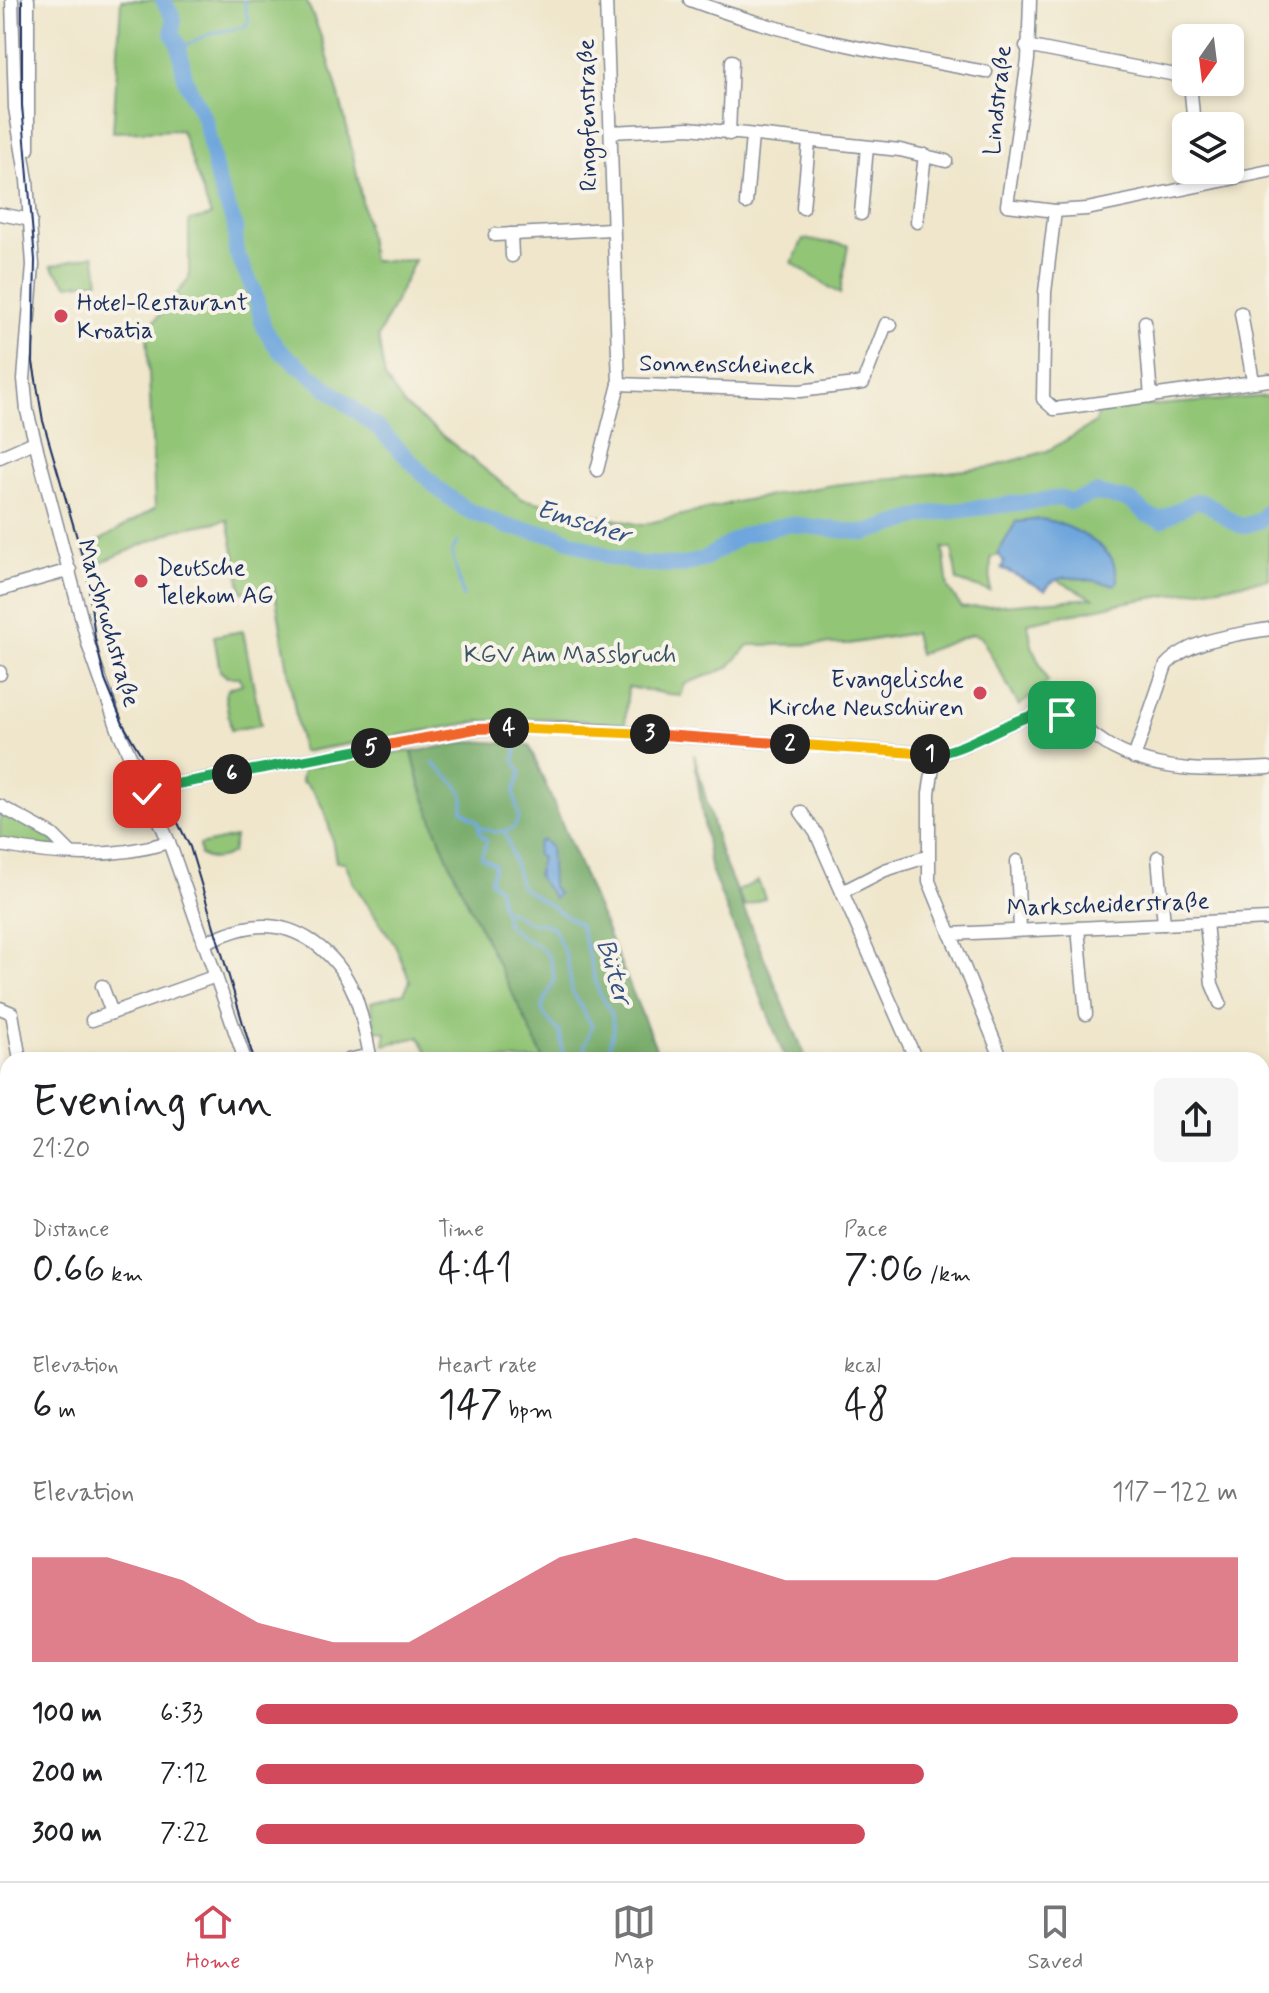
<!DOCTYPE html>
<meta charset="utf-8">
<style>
body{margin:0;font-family:Mynerve,sans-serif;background:#f6f6f6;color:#202124;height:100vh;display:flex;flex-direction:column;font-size:30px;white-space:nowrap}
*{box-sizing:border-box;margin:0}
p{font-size:26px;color:#757577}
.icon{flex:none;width:44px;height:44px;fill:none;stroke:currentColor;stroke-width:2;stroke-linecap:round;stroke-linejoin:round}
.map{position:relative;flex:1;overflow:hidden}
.sheet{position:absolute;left:0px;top:1052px;width:1270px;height:830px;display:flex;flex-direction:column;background:#fff;border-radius:24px 24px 0 0;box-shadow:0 4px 12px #0003}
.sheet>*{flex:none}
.needle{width:52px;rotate:194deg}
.buttons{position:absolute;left:1172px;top:24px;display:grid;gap:16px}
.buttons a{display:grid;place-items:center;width:72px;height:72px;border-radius:12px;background:#fff;box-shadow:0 4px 12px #0003;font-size:40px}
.pin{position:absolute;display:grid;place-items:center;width:68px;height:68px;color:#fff;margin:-34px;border-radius:16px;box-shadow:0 4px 12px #0006}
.km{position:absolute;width:40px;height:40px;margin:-20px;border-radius:50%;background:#222;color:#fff;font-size:22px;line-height:40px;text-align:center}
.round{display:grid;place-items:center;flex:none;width:84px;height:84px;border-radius:12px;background:#f6f6f6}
.overview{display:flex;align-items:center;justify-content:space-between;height:136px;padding:0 32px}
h1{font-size:44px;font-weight:600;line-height:60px}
.metrics{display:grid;grid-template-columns:repeat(3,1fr);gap:12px;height:136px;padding:8px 32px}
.metrics div{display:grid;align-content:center}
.metrics b{font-size:40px;font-weight:600}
.metrics small{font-size:22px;font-weight:400}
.metrics p{font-size:22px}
.chart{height:224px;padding:16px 32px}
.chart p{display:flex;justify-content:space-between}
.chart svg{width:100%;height:144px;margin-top:8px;fill:#d1495b;opacity:.7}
ul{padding:0 32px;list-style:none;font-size:26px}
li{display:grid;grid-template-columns:128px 96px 1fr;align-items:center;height:60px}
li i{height:20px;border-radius:10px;background:#d1495b}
.tab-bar{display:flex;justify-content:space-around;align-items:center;height:112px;border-top:2px solid #e0e0e0;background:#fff;font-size:22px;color:#757577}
.tab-bar a{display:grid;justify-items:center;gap:4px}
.tab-bar .selected{color:#d1495b}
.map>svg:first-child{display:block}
.green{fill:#92c576;stroke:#567a6a;stroke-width:2;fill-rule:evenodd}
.forest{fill:#75aa67;stroke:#486c62;stroke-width:2}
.water{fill:#6ea6dd;stroke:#446a9e;stroke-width:2}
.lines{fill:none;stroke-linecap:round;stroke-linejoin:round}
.stream{stroke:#6ea6dd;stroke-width:3}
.river{stroke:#6ea6dd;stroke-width:16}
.minor-casing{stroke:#858a94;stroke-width:15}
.minor{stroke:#fff;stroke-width:12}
.tram{stroke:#1b2f5e;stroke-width:2}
.split-1-casing{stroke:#fff;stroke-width:16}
.split-2-casing{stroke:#fff;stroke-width:16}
.split-3-casing{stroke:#fff;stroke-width:16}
.split-4-casing{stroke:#fff;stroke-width:16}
.split-5-casing{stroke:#fff;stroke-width:16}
.split-6-casing{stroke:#fff;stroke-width:16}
.split-7-casing{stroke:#fff;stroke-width:16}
.split-1{stroke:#22a559;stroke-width:10}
.split-2{stroke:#f5b400;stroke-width:10}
.split-3{stroke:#f0652b;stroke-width:10}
.split-4{stroke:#f5b400;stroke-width:10}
.split-5{stroke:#f0652b;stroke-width:10}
.split-6{stroke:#22a559;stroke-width:10}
.split-7{stroke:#22a559;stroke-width:10}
.poi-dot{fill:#d1495b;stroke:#f7f3e8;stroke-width:3}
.labels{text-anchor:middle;stroke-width:8;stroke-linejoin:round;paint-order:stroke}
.street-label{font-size:24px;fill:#1b2f5e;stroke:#f7f3e8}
.poi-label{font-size:24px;fill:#1b2f5e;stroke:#f7f3e8;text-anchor:start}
.park-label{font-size:24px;fill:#395464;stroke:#f7f3e8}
.water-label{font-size:26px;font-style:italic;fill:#345384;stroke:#f7f3e8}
</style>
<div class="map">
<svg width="1269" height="1881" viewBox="0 0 1269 1881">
<rect width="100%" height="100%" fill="#f7f3e8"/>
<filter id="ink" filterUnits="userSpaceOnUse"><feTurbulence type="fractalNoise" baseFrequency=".0125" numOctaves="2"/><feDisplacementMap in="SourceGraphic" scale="16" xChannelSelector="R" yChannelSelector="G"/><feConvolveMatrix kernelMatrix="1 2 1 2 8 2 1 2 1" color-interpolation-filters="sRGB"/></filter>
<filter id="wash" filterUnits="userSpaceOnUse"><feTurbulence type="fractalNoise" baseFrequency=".006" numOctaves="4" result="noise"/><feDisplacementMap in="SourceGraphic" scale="32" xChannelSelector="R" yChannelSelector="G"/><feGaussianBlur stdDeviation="1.8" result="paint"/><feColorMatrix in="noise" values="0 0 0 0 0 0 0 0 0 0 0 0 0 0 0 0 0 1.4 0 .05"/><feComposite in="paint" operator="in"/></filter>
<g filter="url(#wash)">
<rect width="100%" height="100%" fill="#efe6cb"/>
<!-- green -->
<g class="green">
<path d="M121 0H306C339 71 360 183 372 261L415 260 378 337 385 378 404 405 522 499 641 525 740 501 833 485 992 467 1047 451 1095 423 1098 410 1269 396V579L1127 602 1028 623 1032 646 1048 682 1019 706 981 637 973 634 919 654 914 633 849 644 749 645 728 668 685 684 681 696 628 687 625 724 550 718 481 721 302 752 274 587 242 592 228 520 179 529 93 566 84 550 155 508 147 330 189 279V221L211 216 181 130 113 132ZM943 548 952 549 957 581 990 591 991 557 1006 554 1093 598 962 608 948 588Z"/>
<path d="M803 239 848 245 840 294 792 263Z"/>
<path d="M94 255 99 281 68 285 51 266Z"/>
<path d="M243 631 261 725 231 730 225 695 229 688 242 684 240 677H227L220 671 214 636Z"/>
<path d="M403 751 412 752 420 786 544 1060H431L419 1037 384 1045 386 1032 375 1030 371 1002 404 993 410 981 395 945 353 883 345 862H336C332 836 325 794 301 781L303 768Z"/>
<path d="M0 810 58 843 57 849 0 841Z"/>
<path d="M235 837 232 853C221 860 211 861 200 855L199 845Z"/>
<path d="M758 881 765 898 745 907 737 891Z"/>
</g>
<!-- forest -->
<g class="forest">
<path d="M473 741 529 745 661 1060H544C499 959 437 860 412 752Z"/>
<path d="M694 754 721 855 807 1060H786L710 867Z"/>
<path d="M1266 1400 1269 1405V1524L1262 1522V1401Z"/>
</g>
<!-- water -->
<g class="water">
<path d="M1041 519C1063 522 1095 538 1110 556 1115 562 1116 573 1118 581L1114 585C1092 582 1058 567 1045 590L1001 568 1004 562 998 553 1016 522Z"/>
<path d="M543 840 550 847 552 887 558 894 554 898 537 876 541 858 536 854 538 842Z"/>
</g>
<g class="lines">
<!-- stream -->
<g class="stream">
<path d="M179 48 212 33 245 27 248 21 244 0"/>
<path d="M469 516 472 512"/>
<path d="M458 541 452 552 463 597"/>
<path d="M517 745 514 761 521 772 514 792 519 817 514 827 505 831 521 887 580 925 598 990 611 1013 614 1028 606 1060"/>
<path d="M433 763C447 779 470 786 462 810L478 822 479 832 487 841 481 857 495 865 490 881 499 889C498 901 505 910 506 922 525 949 553 937 554 981 543 1008 532 1006 560 1032L564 1060"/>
<path d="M479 827 494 832 505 831"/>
<path d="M506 909 531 923H542L554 928 567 959 572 991 592 1026 584 1047 589 1054 606 1060"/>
<path d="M1262 1458 1269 1463"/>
<path d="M1262 1662 1269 1656"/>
</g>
<!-- river -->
<path class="river" d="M163 0 174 19 172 33 179 46 185 79 205 120 218 183 235 225 236 252 254 291 264 328 278 349 380 430 437 488 465 509 508 527 557 535 609 557 642 564 683 565 704 559 743 535 789 524 865 533 928 514 1062 498 1070 502 1096 493 1131 501 1147 515 1161 520 1195 501C1216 502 1223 521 1243 526L1259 521 1269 509"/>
</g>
</g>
<g filter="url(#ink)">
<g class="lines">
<!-- minor casing -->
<g class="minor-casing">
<g id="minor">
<path d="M12 0 15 108 27 180 33 265 24 379 27 411 89 647 119 732 169 842 245 1060"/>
<path d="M690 0C786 36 886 54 986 72"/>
<path d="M1030 0 1028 60 1007 205 1055 211 1087 209 1269 171"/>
<path d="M1026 46 1186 77"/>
<path d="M1190 82 1194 126"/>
<path d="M611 132 689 128 900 150 946 161"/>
<path d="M729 134 732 61"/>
<path d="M28 149V0"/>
<path d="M746 203 752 136"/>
<path d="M803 208 809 142"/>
<path d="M1055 211 1045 292 1043 399 1054 409 1269 380"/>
<path d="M0 214 31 220"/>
<path d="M861 214 867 147"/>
<path d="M917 222 925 155"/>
<path d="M511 234 512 256"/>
<path d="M495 235 611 229"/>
<path d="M1241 313 1253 381"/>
<path d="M1145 322 1151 397"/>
<path d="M619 384 800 391 863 383 886 324 891 325"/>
<path d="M0 457 34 442"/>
<path d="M597 470 619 384 606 0"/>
<path d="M0 590 70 570"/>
<path d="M0 672V674"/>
<path d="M935 754 929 793V881L1002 1060"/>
<path d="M1134 758 1166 665C1190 639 1235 635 1269 629"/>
<path d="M147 794 160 787 475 729 563 728 935 754C970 751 1027 706 1056 713 1071 716 1098 740 1113 748 1162 774 1215 771 1269 768"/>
<path d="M0 806 53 835 71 853"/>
<path d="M801 812 816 833 842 892"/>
<path d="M0 845C57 856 113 859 169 842"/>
<path d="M1158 857 1164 924"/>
<path d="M1017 861 1020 930"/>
<path d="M1206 922 1212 984 1220 1003"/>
<path d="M1078 928 1086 1014"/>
<path d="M950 934 1269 919"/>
<path d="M203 943C219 937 234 929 251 927 297 920 337 953 354 993 363 1015 366 1038 371 1060"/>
<path d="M102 986 112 1013"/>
<path d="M0 1008 12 1013 20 1060"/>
<path d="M92 1020 216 976"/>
<path d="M348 1060 370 1055"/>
<path d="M916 1060 842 892 885 870 926 857"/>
<path d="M0 1166H8"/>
<path d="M1266 1185 1269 1201"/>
<path d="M0 1326 8 1321"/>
<path d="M1262 1384 1269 1378"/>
<path d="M0 1497 8 1493"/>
<path d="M0 1828 8 1826"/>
<path d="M496 1874 498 1881"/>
</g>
</g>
<!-- minor -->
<use href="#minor" class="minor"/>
<!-- tram -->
<g class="tram">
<path d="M22 0V105L35 260 33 362 43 421 87 572 95 638 105 680 123 724 160 787 190 847 254 1060"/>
<path d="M515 1874 517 1881"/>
</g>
</g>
</g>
<g class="lines" filter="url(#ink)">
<!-- split-1 casing -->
<g class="split-1-casing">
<path id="split-1" d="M930 754C970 754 1029 701 1062 715"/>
</g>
<!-- split-2 casing -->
<g class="split-2-casing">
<path id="split-2" d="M790 744 930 754"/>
</g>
<!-- split-3 casing -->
<g class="split-3-casing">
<path id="split-3" d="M650 734 790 744"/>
</g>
<!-- split-4 casing -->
<g class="split-4-casing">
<path id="split-4" d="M509 728 650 734"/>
</g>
<!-- split-5 casing -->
<g class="split-5-casing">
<path id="split-5" d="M371 748 475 729 509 728"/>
</g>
<!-- split-6 casing -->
<g class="split-6-casing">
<path id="split-6" d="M232 774 371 748"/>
</g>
<!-- split-7 casing -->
<g class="split-7-casing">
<path id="split-7" d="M147 794 160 787 232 774"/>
</g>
<!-- split-1 -->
<use href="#split-1" class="split-1"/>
<!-- split-2 -->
<use href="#split-2" class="split-2"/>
<!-- split-3 -->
<use href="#split-3" class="split-3"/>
<!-- split-4 -->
<use href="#split-4" class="split-4"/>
<!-- split-5 -->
<use href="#split-5" class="split-5"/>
<!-- split-6 -->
<use href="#split-6" class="split-6"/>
<!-- split-7 -->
<use href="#split-7" class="split-7"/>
</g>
<!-- markers -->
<g class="poi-dot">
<circle cx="61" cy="316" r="8"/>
<circle cx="141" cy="581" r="8"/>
<circle cx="980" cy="693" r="8"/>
</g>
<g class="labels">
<!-- street labels -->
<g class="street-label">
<text transform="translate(997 100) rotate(-84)" y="8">Lindstraße</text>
<text transform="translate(587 115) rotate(-91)" y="8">Ringofenstraße</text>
<text transform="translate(727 364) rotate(1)" y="8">Sonnenscheineck</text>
<text transform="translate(109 623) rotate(74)" y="8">Marsbruchstraße</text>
<text transform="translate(1108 904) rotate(-2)" y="8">Markscheiderstraße</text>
</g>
<!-- poi labels -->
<g class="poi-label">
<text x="77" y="310">Hotel-Restaurant<tspan x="77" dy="28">Kroatia</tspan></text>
<text x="157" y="575">Deutsche<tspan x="157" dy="28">Telekom AG</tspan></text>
<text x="964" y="687" text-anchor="end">Evangelische<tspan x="964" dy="28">Kirche Neuschüren</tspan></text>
</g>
<!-- park labels -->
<g class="park-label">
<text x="570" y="662">KGV Am Massbruch</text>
</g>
<!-- water labels -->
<g class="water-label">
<text transform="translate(584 521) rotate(17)" y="9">Emscher</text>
<text transform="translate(615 971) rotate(73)" y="9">Büter</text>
</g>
</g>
</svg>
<div class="buttons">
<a><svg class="needle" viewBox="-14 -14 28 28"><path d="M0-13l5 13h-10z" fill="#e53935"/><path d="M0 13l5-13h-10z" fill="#757577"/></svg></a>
<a><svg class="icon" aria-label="layers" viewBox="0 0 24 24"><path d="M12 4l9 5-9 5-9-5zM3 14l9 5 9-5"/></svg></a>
</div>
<div class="pin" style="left:1062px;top:715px;background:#1e9e55"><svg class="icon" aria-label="arrive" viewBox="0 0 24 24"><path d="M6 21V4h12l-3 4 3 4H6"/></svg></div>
<div class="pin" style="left:147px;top:794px;background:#d93025"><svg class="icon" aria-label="check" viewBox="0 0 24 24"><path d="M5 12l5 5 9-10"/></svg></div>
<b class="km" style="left:930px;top:754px">1</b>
<b class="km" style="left:790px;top:744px">2</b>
<b class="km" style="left:650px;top:734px">3</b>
<b class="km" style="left:509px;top:728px">4</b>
<b class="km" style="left:371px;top:748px">5</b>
<b class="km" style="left:232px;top:774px">6</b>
<section class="sheet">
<div class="overview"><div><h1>Evening run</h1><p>21:20</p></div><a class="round"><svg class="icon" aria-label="share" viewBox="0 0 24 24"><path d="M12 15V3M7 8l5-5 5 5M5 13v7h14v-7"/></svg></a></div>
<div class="metrics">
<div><p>Distance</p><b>0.66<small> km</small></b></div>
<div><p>Time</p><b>4:41</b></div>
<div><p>Pace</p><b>7:06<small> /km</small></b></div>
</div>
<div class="metrics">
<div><p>Elevation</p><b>6<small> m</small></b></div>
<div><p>Heart rate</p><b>147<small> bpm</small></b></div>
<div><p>kcal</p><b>48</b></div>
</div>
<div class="chart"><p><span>Elevation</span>117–122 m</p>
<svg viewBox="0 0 160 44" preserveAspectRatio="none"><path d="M0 44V12L10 12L20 19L30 32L40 38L50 38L60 25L70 12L80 6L90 12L100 19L110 19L120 19L130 12L140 12L150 12L160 12V44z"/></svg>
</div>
<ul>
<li><b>100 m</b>6:33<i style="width:100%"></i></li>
<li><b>200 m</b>7:12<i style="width:68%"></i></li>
<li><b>300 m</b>7:22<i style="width:62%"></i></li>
</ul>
</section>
</div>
<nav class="tab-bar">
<a class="selected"><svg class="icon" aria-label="home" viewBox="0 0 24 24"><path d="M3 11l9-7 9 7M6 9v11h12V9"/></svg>Home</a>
<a><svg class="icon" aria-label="map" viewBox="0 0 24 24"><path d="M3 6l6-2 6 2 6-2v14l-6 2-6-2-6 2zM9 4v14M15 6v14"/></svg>Map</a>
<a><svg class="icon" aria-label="saved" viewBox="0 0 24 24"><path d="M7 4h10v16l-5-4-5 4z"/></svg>Saved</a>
</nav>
